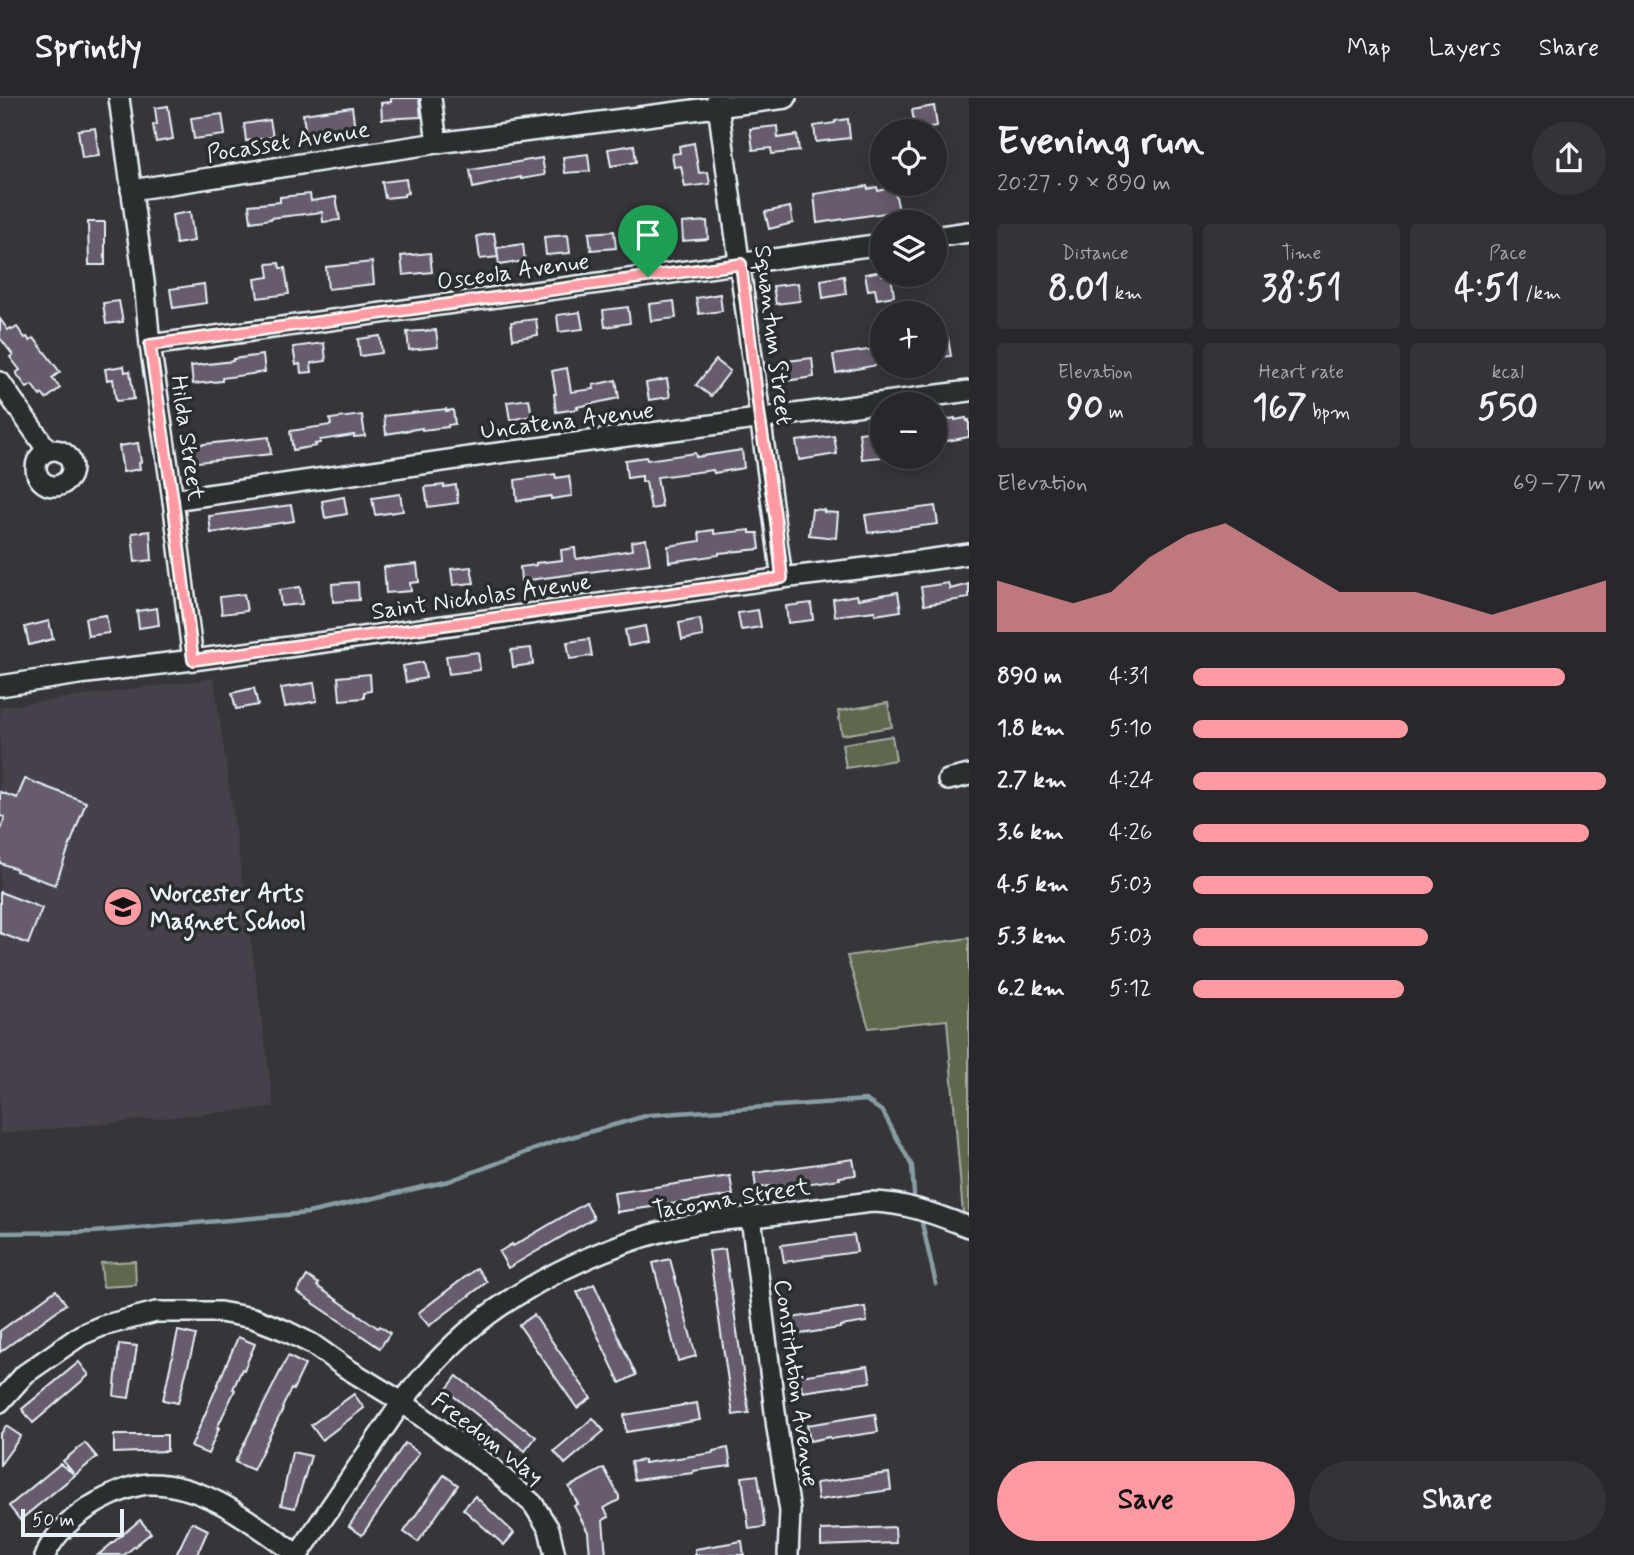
<!DOCTYPE html>
<meta charset="utf-8">
<style>
body{margin:0;font-family:Mynerve,sans-serif;background:#343438;color:#f1f3f6;height:100vh;display:flex;flex-direction:column;font-size:26px;white-space:nowrap}
*{box-sizing:border-box;margin:0}
p{font-size:23px;color:#a5a6a9}
.icon{flex:none;width:38px;height:38px;fill:none;stroke:currentColor;stroke-width:2;stroke-linecap:round;stroke-linejoin:round}
.map{position:relative;flex:1;overflow:hidden}
.sheet{display:flex;flex-direction:column;background:#28282c;width:665px}
.sheet>*{flex:none}
.buttons{position:absolute;left:870px;top:21px;display:grid;gap:14px}
.buttons a{display:grid;place-items:center;width:77px;height:77px;border-radius:50%;background:#28282c;box-shadow:0 4px 18px #0003,0 0 0 2px #444448;font-size:35px}
.scale{position:absolute;left:21px;bottom:18px;width:103px;box-sizing:border-box;padding-left:7px;border:4px solid #e8f1f8;border-top:0;font-size:19px;line-height:24px;white-space:nowrap;color:#e8f1f8;-webkit-text-stroke:5px #2a2d2e;paint-order:stroke}
.pin{position:absolute;display:grid;place-items:center;width:60px;height:60px;color:#fff;margin:-72px -30px;border-radius:50% 50% 50% 0;rotate:-45deg;box-shadow:0 0 7px #0007}
.pin .icon{rotate:45deg}
.round{display:grid;place-items:center;flex:none;width:74px;height:74px;border-radius:37px;background:#343438}
.headline{display:flex;align-items:center;justify-content:space-between;height:119px;padding:0 28px}
h1{font-size:38px;font-weight:700;line-height:52px}
.figures{display:grid;grid-template-columns:repeat(3,1fr);gap:10px;height:119px;padding:7px 28px}
.figures div{display:grid;align-content:center;border-radius:7px;background:#343438;text-align:center}
.figures b{font-size:35px;font-weight:700}
.figures small{font-size:19px;font-weight:400}
.figures p{font-size:19px}
.chart{height:196px;padding:14px 28px}
.chart p{display:flex;justify-content:space-between}
.chart svg{width:100%;height:126px;margin-top:7px;fill:#ff9aa2;opacity:.7}
.button{display:flex;gap:14px;margin-top:auto;padding:14px 28px}
.button a{flex:1;height:80px;border-radius:42px;background:#ff9aa2;color:#111;font-size:28px;font-weight:700;line-height:80px;text-align:center}
.button a+a{background:#343438;color:#f1f3f6}
ul{padding:0 28px;list-style:none;font-size:23px}
li{display:grid;grid-template-columns:112px 84px 1fr;align-items:center;height:52px}
li i{height:18px;border-radius:9px;background:#ff9aa2}
header{display:flex;align-items:center;gap:42px;box-sizing:border-box;height:98px;padding:0 35px;background:#28282c;border-bottom:2px solid #444448}
header strong{font-size:33px}
nav{display:flex;gap:38px;margin-inline-start:auto;font-size:24px}
main{display:flex;flex:1;min-height:0}
.map>svg:first-child{display:block}
.built{fill:#444149}
.green{fill:#5f674d;stroke:#a4aca2;stroke-width:2}
.lines{fill:none;stroke-linecap:round;stroke-linejoin:round}
.stream{stroke:#889da3;stroke-width:4.5}
.building{fill:#665c6c;stroke:#e8f1f8;stroke-width:2}
.minor-casing{stroke:#e8f1f8;stroke-width:24}
.minor{stroke:#2a2d2e;stroke-width:19}
.route-casing{stroke:#fff;stroke-width:14}
.route{stroke:#ff9aa2;stroke-width:9}
.labels{text-anchor:middle;stroke-width:7;stroke-linejoin:round;paint-order:stroke}
.street-label{font-size:24px;fill:#e8f1f8;stroke:#2a2d2e}
.poi-label{font-size:24px;font-weight:bold;fill:#e8f1f8;stroke:#2a2d2e;text-anchor:start}
</style>
<header>
<strong>Sprintly</strong>
<nav><a>Map</a><a>Layers</a><a>Share</a></nav>
</header>
<main>
<div class="map">
<svg width="969" height="1457" viewBox="0 0 969 1457">
<rect width="100%" height="100%" fill="#36363a"/>
<filter id="ink" filterUnits="userSpaceOnUse"><feTurbulence type="fractalNoise" baseFrequency=".0143" numOctaves="2"/><feDisplacementMap in="SourceGraphic" scale="14" xChannelSelector="R" yChannelSelector="G"/><feConvolveMatrix kernelMatrix="1 2 1 2 8 2 1 2 1" color-interpolation-filters="sRGB"/></filter>
<g filter="url(#ink)">
<!-- built -->
<path class="built" d="M214 580 274 1009 0 1036V609Z"/>
<!-- green -->
<g class="green">
<path d="M888 605 892 629 842 637 838 613Z"/>
<path d="M892 638 896 662 846 670 842 646Z"/>
<path d="M969 840V1119L963 1116 947 922 869 930 847 858Z"/>
<path d="M135 1163 136 1187 103 1189 101 1165Z"/>
</g>
<g class="lines">
<!-- stream -->
<g class="stream">
<path d="M922 1125 936 1186"/>
<path d="M0 1135 93 1134 308 1115 449 1083 557 1043 649 1017 866 1002 883 1014 912 1068 914 1096"/>
</g>
</g>
<!-- building -->
<g class="building">
<path d="M391 0H419L421 19 382 21 381 5 391 4Z"/>
<path d="M168 8 173 41 156 44 153 27 157 26 155 10Z"/>
<path d="M934 8 937 28 915 31 912 12Z"/>
<path d="M352 9 355 31 306 38 303 16Z"/>
<path d="M222 16 225 37 194 41 191 20Z"/>
<path d="M848 21 850 40 816 44 814 28 835 25V23Z"/>
<path d="M270 22 273 39 246 43 244 26Z"/>
<path d="M777 28 778 40 797 37 799 53 772 56 771 50 753 52 750 31Z"/>
<path d="M95 30 99 58 82 60 78 32Z"/>
<path d="M694 45 699 75 708 74 710 86 685 89 681 68 674 69 672 56 680 55 679 48Z"/>
<path d="M634 47 636 64 611 68 608 51Z"/>
<path d="M588 56 590 73 565 75 563 59Z"/>
<path d="M542 60 545 77 521 81V79L473 90 470 72Z"/>
<path d="M406 81 408 95 404 96V98L385 100 382 84Z"/>
<path d="M867 88 868 91 877 89 878 93 894 89 899 113 817 125 814 96Z"/>
<path d="M310 96 311 103 336 99 340 122 323 124 322 114 271 120V121L251 124 249 107 280 104V99Z"/>
<path d="M790 109 793 125 769 131 765 114Z"/>
<path d="M190 114 194 143 176 146 172 117Z"/>
<path d="M660 116 662 146 638 148 636 130 650 129 649 117Z"/>
<path d="M707 123 708 141 683 143 682 125Z"/>
<path d="M88 124H105V167H89Z"/>
<path d="M614 133 616 150 591 152 589 135Z"/>
<path d="M494 135 498 159 480 161 477 138Z"/>
<path d="M568 137 570 155 546 157 544 139Z"/>
<path d="M523 146 525 163 499 167 497 150Z"/>
<path d="M430 155 432 174 403 177 401 158Z"/>
<path d="M372 164 374 186 328 191 326 169Z"/>
<path d="M279 165 280 170H285L289 196 258 200 255 181 269 179 267 166Z"/>
<path d="M882 173V177H891L894 198 877 201 875 191 868 192 865 176Z"/>
<path d="M844 178 846 196 823 200 821 182Z"/>
<path d="M798 185 800 203 776 206 773 188Z"/>
<path d="M204 186 206 205 173 210 170 191Z"/>
<path d="M720 196 722 213 699 216 696 200Z"/>
<path d="M119 203 123 224 106 226 103 205Z"/>
<path d="M674 203 676 220 651 223 649 206Z"/>
<path d="M628 209 630 225 605 229 603 212Z"/>
<path d="M580 214 583 231 559 234 557 217Z"/>
<path d="M0 221 8 232 11 230 12 232 17 229 25 240 27 239 30 243 34 240 60 274 52 280 60 290 46 301 42 296 40 298 32 287 27 290 16 275 20 272 10 259 13 257 0 240Z"/>
<path d="M536 221 538 237 513 241 511 224Z"/>
<path d="M436 232 438 249 409 252 407 234Z"/>
<path d="M380 238 382 255 360 258 358 241Z"/>
<path d="M948 240 951 258 934 260V242Z"/>
<path d="M324 245 326 263 311 265 312 274 301 275 300 266 296 267 293 249Z"/>
<path d="M882 250V266L836 275 833 257Z"/>
<path d="M263 257 265 274 222 280V283L193 286 191 268 233 263V261Z"/>
<path d="M812 260 814 279 785 283 783 266 787 265V263Z"/>
<path d="M716 262 730 273 711 298 696 287Z"/>
<path d="M124 268 125 274 130 273 134 301 116 303 113 281 107 282 105 271Z"/>
<path d="M567 270 571 294 594 291 593 287 616 282 619 300 577 309 578 311 556 314 554 296H556L552 273Z"/>
<path d="M667 281 670 299 649 302 646 285Z"/>
<path d="M529 301 532 318 510 322 507 304Z"/>
<path d="M446 311V313L453 312 455 326 448 327V329L422 332V330L386 336 384 318Z"/>
<path d="M362 317 365 338 354 339V337L320 342V345L315 346 316 348 293 352 290 333 331 327 330 321Z"/>
<path d="M955 320V322L966 320 967 323 969 322V339L947 343 944 322Z"/>
<path d="M881 332 882 359 862 361 859 335Z"/>
<path d="M834 338 837 356 799 362 796 343Z"/>
<path d="M269 339 271 356 189 365 187 348Z"/>
<path d="M138 345 141 364 139 365 140 371 123 374 119 348Z"/>
<path d="M742 352 744 370 714 375 713 372 657 379 662 409 651 411 646 384H642V378L627 380 625 362 646 359 647 362 695 355 696 359Z"/>
<path d="M555 376 556 380 569 378 572 398 551 401V398L517 403 515 382Z"/>
<path d="M444 387V389L456 387 458 405 428 409 425 389Z"/>
<path d="M400 396 403 413 375 417 372 400Z"/>
<path d="M344 399 347 416 325 420 322 403Z"/>
<path d="M291 407 294 423 211 435 209 418Z"/>
<path d="M935 408 938 426 868 435 865 417Z"/>
<path d="M812 411 824 412V414L838 415 836 440 809 437Z"/>
<path d="M714 432V436L750 432V435H758L760 451 719 455V457L669 464 668 448 700 443 699 434Z"/>
<path d="M150 433 152 462 135 464 132 435Z"/>
<path d="M646 441 650 466 521 483 520 469 536 467V465L562 462 561 452 575 450 576 461 632 452 631 444Z"/>
<path d="M417 466 419 484 410 485 411 493 386 495 384 469Z"/>
<path d="M471 469 474 485 453 487 451 471Z"/>
<path d="M358 484 359 502 333 504 332 486Z"/>
<path d="M948 485 950 491 969 486V500L924 507 921 489Z"/>
<path d="M300 489 302 506 281 508 279 492Z"/>
<path d="M898 494 901 513 875 517V513L835 518 833 501 857 497 858 501Z"/>
<path d="M244 496 247 513 222 516 220 499Z"/>
<path d="M811 505 813 522 788 525 786 508Z"/>
<path d="M157 510 159 527 139 530 137 513Z"/>
<path d="M758 512 761 529 741 532 738 515Z"/>
<path d="M106 517 109 535 88 538 85 520Z"/>
<path d="M700 521 703 538 682 542 679 525Z"/>
<path d="M49 523 53 541 29 547 25 529Z"/>
<path d="M645 528 648 544 628 548 625 532Z"/>
<path d="M589 541 592 558 570 561 567 544Z"/>
<path d="M531 550 533 566 513 569 511 552Z"/>
<path d="M478 554 480 572 449 576 446 558Z"/>
<path d="M423 564 426 580 406 584 403 568Z"/>
<path d="M370 576 371 593 364 594V600L340 602 338 579Z"/>
<path d="M314 585 317 603 285 609 281 590Z"/>
<path d="M254 590 258 607 236 611 232 595Z"/>
<path d="M25 681 86 704 55 787 16 773 17 771 0 765V733L5 719 0 718V694L17 700Z"/>
<path d="M0 794 42 810 28 846 0 835Z"/>
<path d="M853 1061 856 1077 839 1079 840 1081 770 1091 769 1088 756 1090 754 1075Z"/>
<path d="M730 1078 733 1097 617 1114 614 1095Z"/>
<path d="M586 1105 594 1120 508 1170 499 1154 512 1146 513 1148Z"/>
<path d="M854 1137 857 1154 784 1164 781 1147Z"/>
<path d="M725 1151 749 1315 733 1317 709 1153Z"/>
<path d="M670 1161 696 1258 678 1263 653 1165Z"/>
<path d="M477 1170 487 1184 429 1228 418 1215Z"/>
<path d="M307 1178 319 1186 317 1188 378 1230 380 1228 390 1235 380 1250 297 1194Z"/>
<path d="M594 1186 636 1277 620 1285 577 1194Z"/>
<path d="M56 1192 66 1206 0 1254V1233Z"/>
<path d="M865 1209 867 1224 840 1228V1230L800 1236V1234L794 1235 791 1220Z"/>
<path d="M534 1217 591 1300 577 1310 519 1227Z"/>
<path d="M178 1233 196 1237 178 1305 163 1302Z"/>
<path d="M238 1239 255 1246 244 1272 242 1271 233 1291 235 1292 217 1330H219L208 1356 191 1349Z"/>
<path d="M119 1246 137 1248 129 1300 114 1298Z"/>
<path d="M288 1258 305 1267 293 1292 291 1291 282 1310 283 1311 253 1372 235 1364Z"/>
<path d="M79 1264 89 1277 33 1325 22 1311Z"/>
<path d="M868 1268 871 1284 802 1294 800 1278Z"/>
<path d="M457 1278 524 1331 525 1330 536 1339 525 1353 497 1330 496 1332 446 1292Z"/>
<path d="M354 1296 364 1310 322 1342 311 1327Z"/>
<path d="M697 1305 700 1322 626 1334 624 1317Z"/>
<path d="M875 1316 878 1334 831 1341 830 1339 810 1343 807 1327Z"/>
<path d="M593 1320 604 1333 565 1366 554 1353Z"/>
<path d="M6 1328 21 1338 0 1367V1337Z"/>
<path d="M114 1337H167V1353L114 1355Z"/>
<path d="M85 1345 97 1359 20 1422 9 1408 60 1366 74 1376 63 1363Z"/>
<path d="M405 1345 419 1355 362 1437 349 1428Z"/>
<path d="M728 1350 731 1368 693 1373V1375L634 1382 631 1364 644 1362V1365L713 1355V1353Z"/>
<path d="M292 1354 311 1358 295 1410 281 1407Z"/>
<path d="M604 1370 619 1398V1402L604 1410 609 1419 603 1422 606 1457H590L588 1434 574 1408 578 1406 569 1389Z"/>
<path d="M889 1375 891 1392 818 1402 816 1385Z"/>
<path d="M444 1377 458 1387 418 1444 404 1434Z"/>
<path d="M758 1377 765 1429 749 1431 742 1379Z"/>
<path d="M475 1398 514 1435 504 1447 463 1411Z"/>
<path d="M140 1422 151 1435 124 1457H98Z"/>
<path d="M192 1424 208 1432 197 1457H176Z"/>
<path d="M895 1429 896 1445 821 1448V1432Z"/>
<path d="M742 1443 744 1457H695V1451Z"/>
</g>
<g class="lines">
<!-- minor casing -->
<g class="minor-casing">
<g id="minor">
<path d="M119 0 144 183 150 247 173 402 193 562"/>
<path d="M431 0 437 45"/>
<path d="M717 0 782 480"/>
<path d="M131 92 437 45 786 0"/>
<path d="M934 139 969 134"/>
<path d="M150 247 882 146"/>
<path d="M0 284 48 353"/>
<circle cx="54" cy="370" r="18"/>
<path d="M173 402 484 357 969 293"/>
<path d="M0 588 79 576 193 562 501 520 782 480 891 467 969 456"/>
<path d="M948 682 969 677"/>
<path d="M751 1119 777 1330 790 1413 788 1457"/>
<path d="M0 1304 25 1276 81 1237 102 1228 156 1214H220L253 1220 284 1232 312 1246 346 1270 402 1304 492 1370 533 1406 549 1431 555 1457"/>
<path d="M45 1457C56 1434 75 1417 98 1404 113 1396 131 1387 149 1386 205 1385 254 1426 298 1457"/>
<path d="M298 1457 402 1304C427 1272 456 1241 488 1217 546 1174 625 1139 696 1126 715 1122 735 1121 754 1119 793 1114 832 1109 871 1104 905 1104 937 1117 969 1129"/>
</g>
</g>
<!-- minor -->
<use href="#minor" class="minor"/>
</g>
</g>
<g class="lines" filter="url(#ink)">
<!-- route casing -->
<g class="route-casing">
<path id="route" d="M741 166 760 321 776 424 782 480 193 562 173 402 150 247Z"/>
</g>
<!-- route -->
<use href="#route" class="route"/>
</g>
<!-- icons -->
<defs>
<g id="school-disc" transform="scale(2.0125)"><circle r="9.5" fill="#ff9aa2" stroke="#2a2d2e"/><path d="M0-5L7-2L0 1L-7-2ZM-4 1L0 2.5L4 1V4Q0 6-4 4Z" fill="#111"/></g>
</defs>
<g fill-rule="evenodd">
<use href="#school-disc" x="123" y="809"/>
</g>
<g class="labels">
<!-- street labels -->
<g class="street-label">
<text transform="translate(288 43) rotate(-9)" y="8">Pocasset Avenue</text>
<text transform="translate(513 173) rotate(-8)" y="8">Osceola Avenue</text>
<text transform="translate(774 237) rotate(83)" y="8">Squantum Street</text>
<text transform="translate(567 322) rotate(-7)" y="8">Uncatena Avenue</text>
<text transform="translate(188 340) rotate(82)" y="8">Hilda Street</text>
<text transform="translate(481 498) rotate(-8)" y="8">Saint Nicholas Avenue</text>
<text transform="translate(731 1100) rotate(-9)" y="8">Tacoma Street</text>
<text transform="translate(797 1285) rotate(82)" y="8">Constitution Avenue</text>
<text transform="translate(488 1340) rotate(38)" y="8">Freedom Way</text>
</g>
<!-- poi labels -->
<g class="poi-label">
<text x="150" y="803">Worcester Arts<tspan x="150" dy="28">Magnet School</tspan></text>
</g>
</g>
</svg>
<div class="buttons">
<a><svg class="icon" aria-label="locate" viewBox="0 0 24 24"><circle cx="12" cy="12" r="6"/><path d="M12 2v4M12 18v4M2 12h4M18 12h4"/></svg></a>
<a><svg class="icon" aria-label="layers" viewBox="0 0 24 24"><path d="M12 4l9 5-9 5-9-5zM3 14l9 5 9-5"/></svg></a>
<a>+</a>
<a>−</a>
</div>
<div class="scale">50 m</div>
<div class="pin" style="left:648px;top:179px;background:#1e9e55"><svg class="icon" aria-label="arrive" viewBox="0 0 24 24"><path d="M6 21V4h12l-3 4 3 4H6"/></svg></div>
</div>
<section class="sheet">
<div class="headline"><div><h1>Evening run</h1><p>20:27 · 9 × 890 m</p></div><a class="round"><svg class="icon" aria-label="share" viewBox="0 0 24 24"><path d="M12 15V3M7 8l5-5 5 5M5 13v7h14v-7"/></svg></a></div>
<div class="figures">
<div><p>Distance</p><b>8.01<small> km</small></b></div>
<div><p>Time</p><b>38:51</b></div>
<div><p>Pace</p><b>4:51<small> /km</small></b></div>
</div>
<div class="figures">
<div><p>Elevation</p><b>90<small> m</small></b></div>
<div><p>Heart rate</p><b>167<small> bpm</small></b></div>
<div><p>kcal</p><b>550</b></div>
</div>
<div class="chart"><p><span>Elevation</span>69–77 m</p>
<svg viewBox="0 0 160 44" preserveAspectRatio="none"><path d="M0 44V26L10 30L20 34L30 30L40 18L50 10L60 6L70 14L80 22L90 30L100 30L110 30L120 34L130 38L140 34L150 30L160 26V44z"/></svg>
</div>
<ul>
<li><b>890 m</b>4:31<i style="width:90%"></i></li>
<li><b>1.8 km</b>5:10<i style="width:52%"></i></li>
<li><b>2.7 km</b>4:24<i style="width:100%"></i></li>
<li><b>3.6 km</b>4:26<i style="width:96%"></i></li>
<li><b>4.5 km</b>5:03<i style="width:58%"></i></li>
<li><b>5.3 km</b>5:03<i style="width:57%"></i></li>
<li><b>6.2 km</b>5:12<i style="width:51%"></i></li>
</ul>
<div class="button"><a>Save</a><a>Share</a></div>
</section>
</main>
